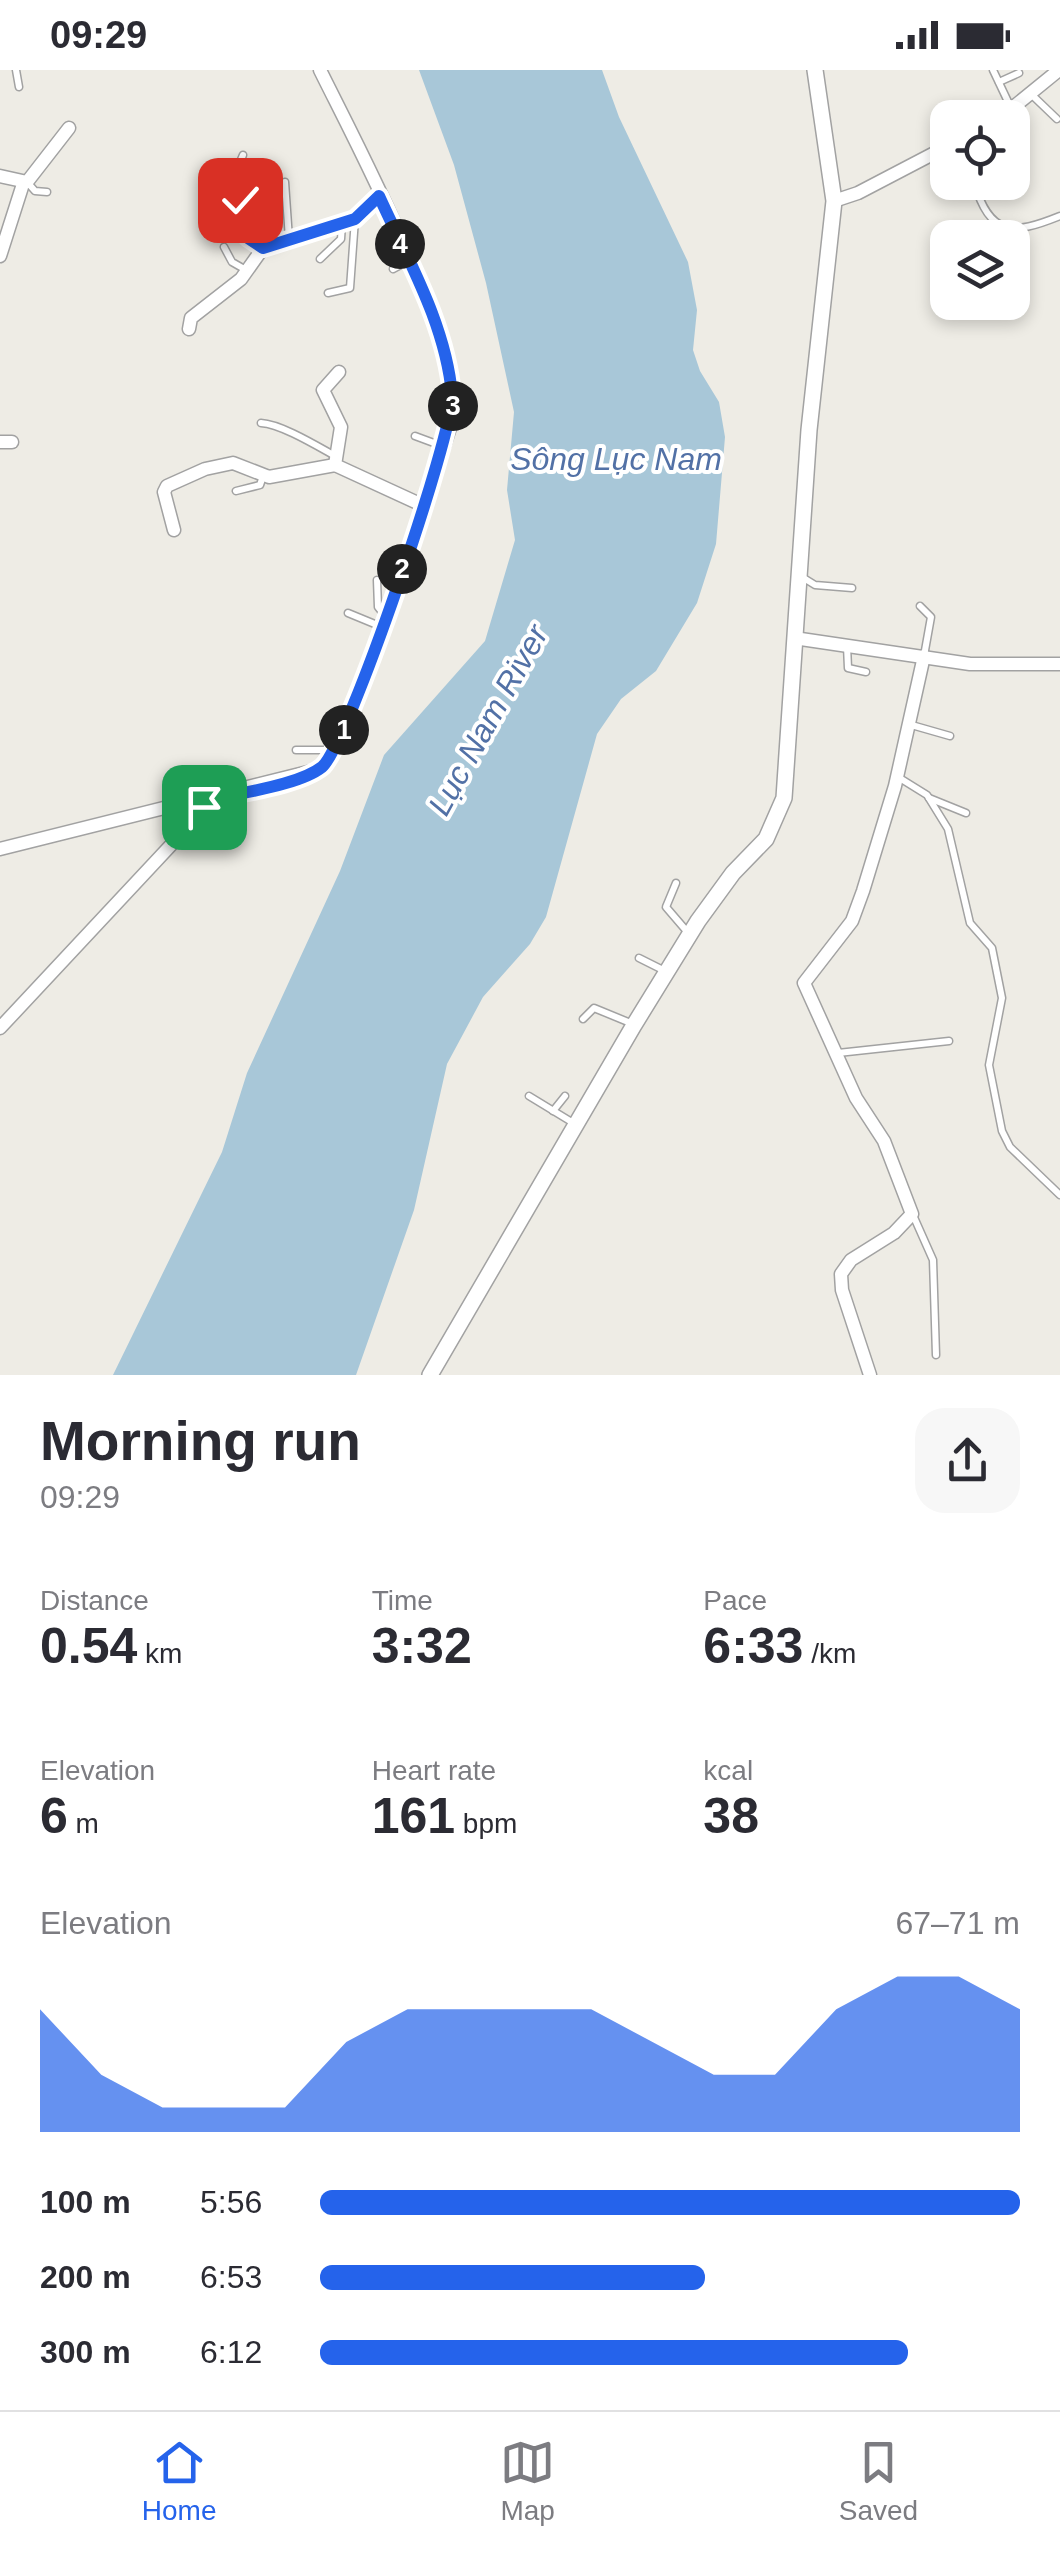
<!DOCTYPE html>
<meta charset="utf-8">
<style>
body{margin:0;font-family:Helvetica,sans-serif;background:#f7f7f7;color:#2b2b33;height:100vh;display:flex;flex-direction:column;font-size:38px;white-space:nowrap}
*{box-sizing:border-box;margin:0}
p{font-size:32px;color:#7c7c81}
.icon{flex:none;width:55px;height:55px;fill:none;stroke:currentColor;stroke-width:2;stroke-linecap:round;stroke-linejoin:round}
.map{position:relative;height:1305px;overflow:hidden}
.side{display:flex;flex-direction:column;background:#fff;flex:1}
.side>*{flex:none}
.tools{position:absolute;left:930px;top:30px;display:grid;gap:20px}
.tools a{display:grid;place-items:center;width:100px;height:100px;border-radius:20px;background:#fff;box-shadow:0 5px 15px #0003;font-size:50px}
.pin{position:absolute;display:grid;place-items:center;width:85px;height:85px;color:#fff;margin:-42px;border-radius:20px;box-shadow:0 5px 15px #0006}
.km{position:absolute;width:50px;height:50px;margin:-25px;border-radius:50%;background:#222;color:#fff;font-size:28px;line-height:50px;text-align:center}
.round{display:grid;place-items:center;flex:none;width:105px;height:105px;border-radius:30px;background:#f7f7f7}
.head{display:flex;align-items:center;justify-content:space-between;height:170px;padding:0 40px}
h1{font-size:55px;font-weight:600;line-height:75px}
.metrics{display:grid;grid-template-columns:repeat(3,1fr);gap:15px;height:170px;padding:10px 40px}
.metrics div{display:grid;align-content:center}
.metrics b{font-size:50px;font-weight:600}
.metrics small{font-size:28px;font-weight:400}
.metrics p{font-size:28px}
.chart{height:280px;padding:20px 40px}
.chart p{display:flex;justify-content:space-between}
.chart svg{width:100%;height:180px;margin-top:10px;fill:#2563eb;opacity:.7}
ul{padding:0 40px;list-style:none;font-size:32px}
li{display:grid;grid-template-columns:160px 120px 1fr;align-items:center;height:75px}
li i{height:25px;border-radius:12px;background:#2563eb}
.status{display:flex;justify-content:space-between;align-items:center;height:70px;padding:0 50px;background:#fff;direction:ltr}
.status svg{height:28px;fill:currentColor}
.tab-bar{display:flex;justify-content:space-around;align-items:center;height:140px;border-top:2px solid #e1e1e2;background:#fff;font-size:28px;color:#7c7c81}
.tab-bar a{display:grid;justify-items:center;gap:5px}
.tab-bar .current{color:#2563eb}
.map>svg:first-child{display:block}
.water{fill:#a8c7d8}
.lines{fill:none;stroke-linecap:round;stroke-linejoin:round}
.service-casing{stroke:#a2a2a2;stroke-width:9}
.minor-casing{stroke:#a2a2a2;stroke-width:15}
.tertiary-casing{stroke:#a2a2a2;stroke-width:18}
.service{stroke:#fff;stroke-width:6}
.minor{stroke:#fff;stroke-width:12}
.tertiary{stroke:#fff;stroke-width:15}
.route-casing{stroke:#fff;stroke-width:20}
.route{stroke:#2563eb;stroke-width:12}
.labels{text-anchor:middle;stroke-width:8;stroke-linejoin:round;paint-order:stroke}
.water-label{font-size:32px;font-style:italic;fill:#5271a6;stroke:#fff}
</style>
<div class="status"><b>09:29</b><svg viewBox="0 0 49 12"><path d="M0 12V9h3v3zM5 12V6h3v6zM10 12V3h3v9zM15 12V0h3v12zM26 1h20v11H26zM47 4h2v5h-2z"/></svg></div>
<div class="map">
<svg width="1060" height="1305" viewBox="0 0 1060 1305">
<rect width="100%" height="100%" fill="#eeece5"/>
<!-- water -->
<path class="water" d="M419 0H602L619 47 688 192 697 240 693 280 700 301 719 332 725 367 716 474 697 533 656 601 621 629 597 664 546 847 530 874 483 927 447 994 414 1140 356 1305H113L222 1082 247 1003 340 801 384 685 485 571 515 470 507 420 514 342 486 213 454 95Z"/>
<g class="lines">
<!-- service casing -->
<g class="service-casing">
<g id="service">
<path d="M16 0 19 17"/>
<path d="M993 0 1011 38"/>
<path d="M999 12 1019 3"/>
<path d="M1032 25 1057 49"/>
<path d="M1012 90 1017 92"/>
<path d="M215 103 241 140 251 172 263 178"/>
<path d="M285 112 289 169"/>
<path d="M974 112C990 167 1013 165 1060 146"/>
<path d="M28 113 35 121 47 122"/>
<path d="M239 134 235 104 243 85"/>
<path d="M224 177 232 192 246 200"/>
<path d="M320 189 341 169 342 154"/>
<path d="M393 199 408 191"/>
<path d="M328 223 350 218 355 149"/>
<path d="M261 353C281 354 317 376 337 387"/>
<path d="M415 366 442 376"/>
<path d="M236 421 260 415 263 406"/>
<path d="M802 507 815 515 852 518"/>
<path d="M377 510 378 537 385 546"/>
<path d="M920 536 931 547 924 586"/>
<path d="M348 543 382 557"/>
<path d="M847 576 848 598 866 602"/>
<path d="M908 654 950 666"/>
<path d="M296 680H334"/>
<path d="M898 707 927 725 948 759 970 853 992 878 1002 928 989 995 1002 1061 1010 1077 1060 1125"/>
<path d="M929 728 966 743"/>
<path d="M676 813 666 837 690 865"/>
<path d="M639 888 665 901"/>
<path d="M583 949 594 938 633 954"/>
<path d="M838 983 949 971"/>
<path d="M529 1026 575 1054"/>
<path d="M553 1041 565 1026"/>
<path d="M913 1145 933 1190 936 1285"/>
</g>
</g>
<!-- minor casing -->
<g class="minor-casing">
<g id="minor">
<path d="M1000 48 1059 0"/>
<path d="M0 106 27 112 69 58"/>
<path d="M834 131 858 123 948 76"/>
<path d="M0 186 23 114"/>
<path d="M189 259 191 248 241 209 263 178 355 149 379 126"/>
<path d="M339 302 323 320 341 357 335 395 422 435"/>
<path d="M0 372H12"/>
<path d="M174 460 164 422 167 416 205 399 233 393 269 407 335 395"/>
<path d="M794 568 970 594H1060"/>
<path d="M0 779 316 700 331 687 356 633 451 355C464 274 359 79 320 0"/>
<path d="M0 958 200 744 206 731"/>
<path d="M870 1305 842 1220 841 1204 851 1190 894 1163 912 1144 884 1071 856 1028 804 913 852 851 863 821 895 716 924 586"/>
</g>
</g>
<!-- tertiary casing -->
<g class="tertiary-casing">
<path id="tertiary" d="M430 1305 634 955 698 851 733 803 766 769 784 728 809 360 834 131 815 0"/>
</g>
<!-- service -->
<use href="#service" class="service"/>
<!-- minor -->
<use href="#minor" class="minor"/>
<!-- tertiary -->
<use href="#tertiary" class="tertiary"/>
</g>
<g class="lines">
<!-- route casing -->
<g class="route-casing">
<path id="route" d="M204 737 206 731C236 723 298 716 322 697 347 677 455 360 452 325 446 255 408 190 379 126L355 149 263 178 248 168 240 130"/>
</g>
<!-- route -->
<use href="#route" class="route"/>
</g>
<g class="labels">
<!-- water labels -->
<g class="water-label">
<text x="616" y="400">Sông Lục Nam</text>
<text transform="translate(488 650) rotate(-61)" y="11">Lục Nam River</text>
</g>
</g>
</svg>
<div class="tools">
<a><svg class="icon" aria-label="locate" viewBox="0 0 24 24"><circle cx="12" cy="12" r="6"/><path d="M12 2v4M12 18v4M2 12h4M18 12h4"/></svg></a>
<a><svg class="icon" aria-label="layers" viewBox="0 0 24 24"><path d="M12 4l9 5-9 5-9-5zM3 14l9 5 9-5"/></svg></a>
</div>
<div class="pin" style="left:204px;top:737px;background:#1e9e55"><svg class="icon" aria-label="arrive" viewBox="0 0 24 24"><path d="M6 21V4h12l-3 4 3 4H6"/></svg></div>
<div class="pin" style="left:240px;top:130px;background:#d93025"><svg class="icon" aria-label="check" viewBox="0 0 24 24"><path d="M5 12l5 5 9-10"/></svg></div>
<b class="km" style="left:344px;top:660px">1</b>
<b class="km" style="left:402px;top:499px">2</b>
<b class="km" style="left:453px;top:336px">3</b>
<b class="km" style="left:400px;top:174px">4</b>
</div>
<section class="side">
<div class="head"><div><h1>Morning run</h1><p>09:29</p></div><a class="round"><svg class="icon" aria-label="share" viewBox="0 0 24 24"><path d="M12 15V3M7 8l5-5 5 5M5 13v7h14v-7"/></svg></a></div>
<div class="metrics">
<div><p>Distance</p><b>0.54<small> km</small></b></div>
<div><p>Time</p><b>3:32</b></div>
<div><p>Pace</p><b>6:33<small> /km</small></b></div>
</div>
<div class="metrics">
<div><p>Elevation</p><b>6<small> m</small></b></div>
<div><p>Heart rate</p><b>161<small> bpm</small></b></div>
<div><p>kcal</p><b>38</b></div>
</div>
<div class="chart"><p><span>Elevation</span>67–71 m</p>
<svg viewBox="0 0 160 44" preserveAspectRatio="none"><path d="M0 44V14L10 30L20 38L30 38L40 38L50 22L60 14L70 14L80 14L90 14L100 22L110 30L120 30L130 14L140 6L150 6L160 14V44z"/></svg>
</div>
<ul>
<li><b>100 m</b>5:56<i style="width:100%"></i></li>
<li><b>200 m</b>6:53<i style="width:55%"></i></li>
<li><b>300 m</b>6:12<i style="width:84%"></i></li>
</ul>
</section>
<nav class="tab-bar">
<a class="current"><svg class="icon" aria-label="home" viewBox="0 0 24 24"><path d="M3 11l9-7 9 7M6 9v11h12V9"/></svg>Home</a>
<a><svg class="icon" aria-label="map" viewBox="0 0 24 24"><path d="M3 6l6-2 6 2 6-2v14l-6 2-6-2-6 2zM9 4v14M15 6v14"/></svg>Map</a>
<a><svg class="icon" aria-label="saved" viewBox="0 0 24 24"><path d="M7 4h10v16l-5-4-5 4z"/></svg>Saved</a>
</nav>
